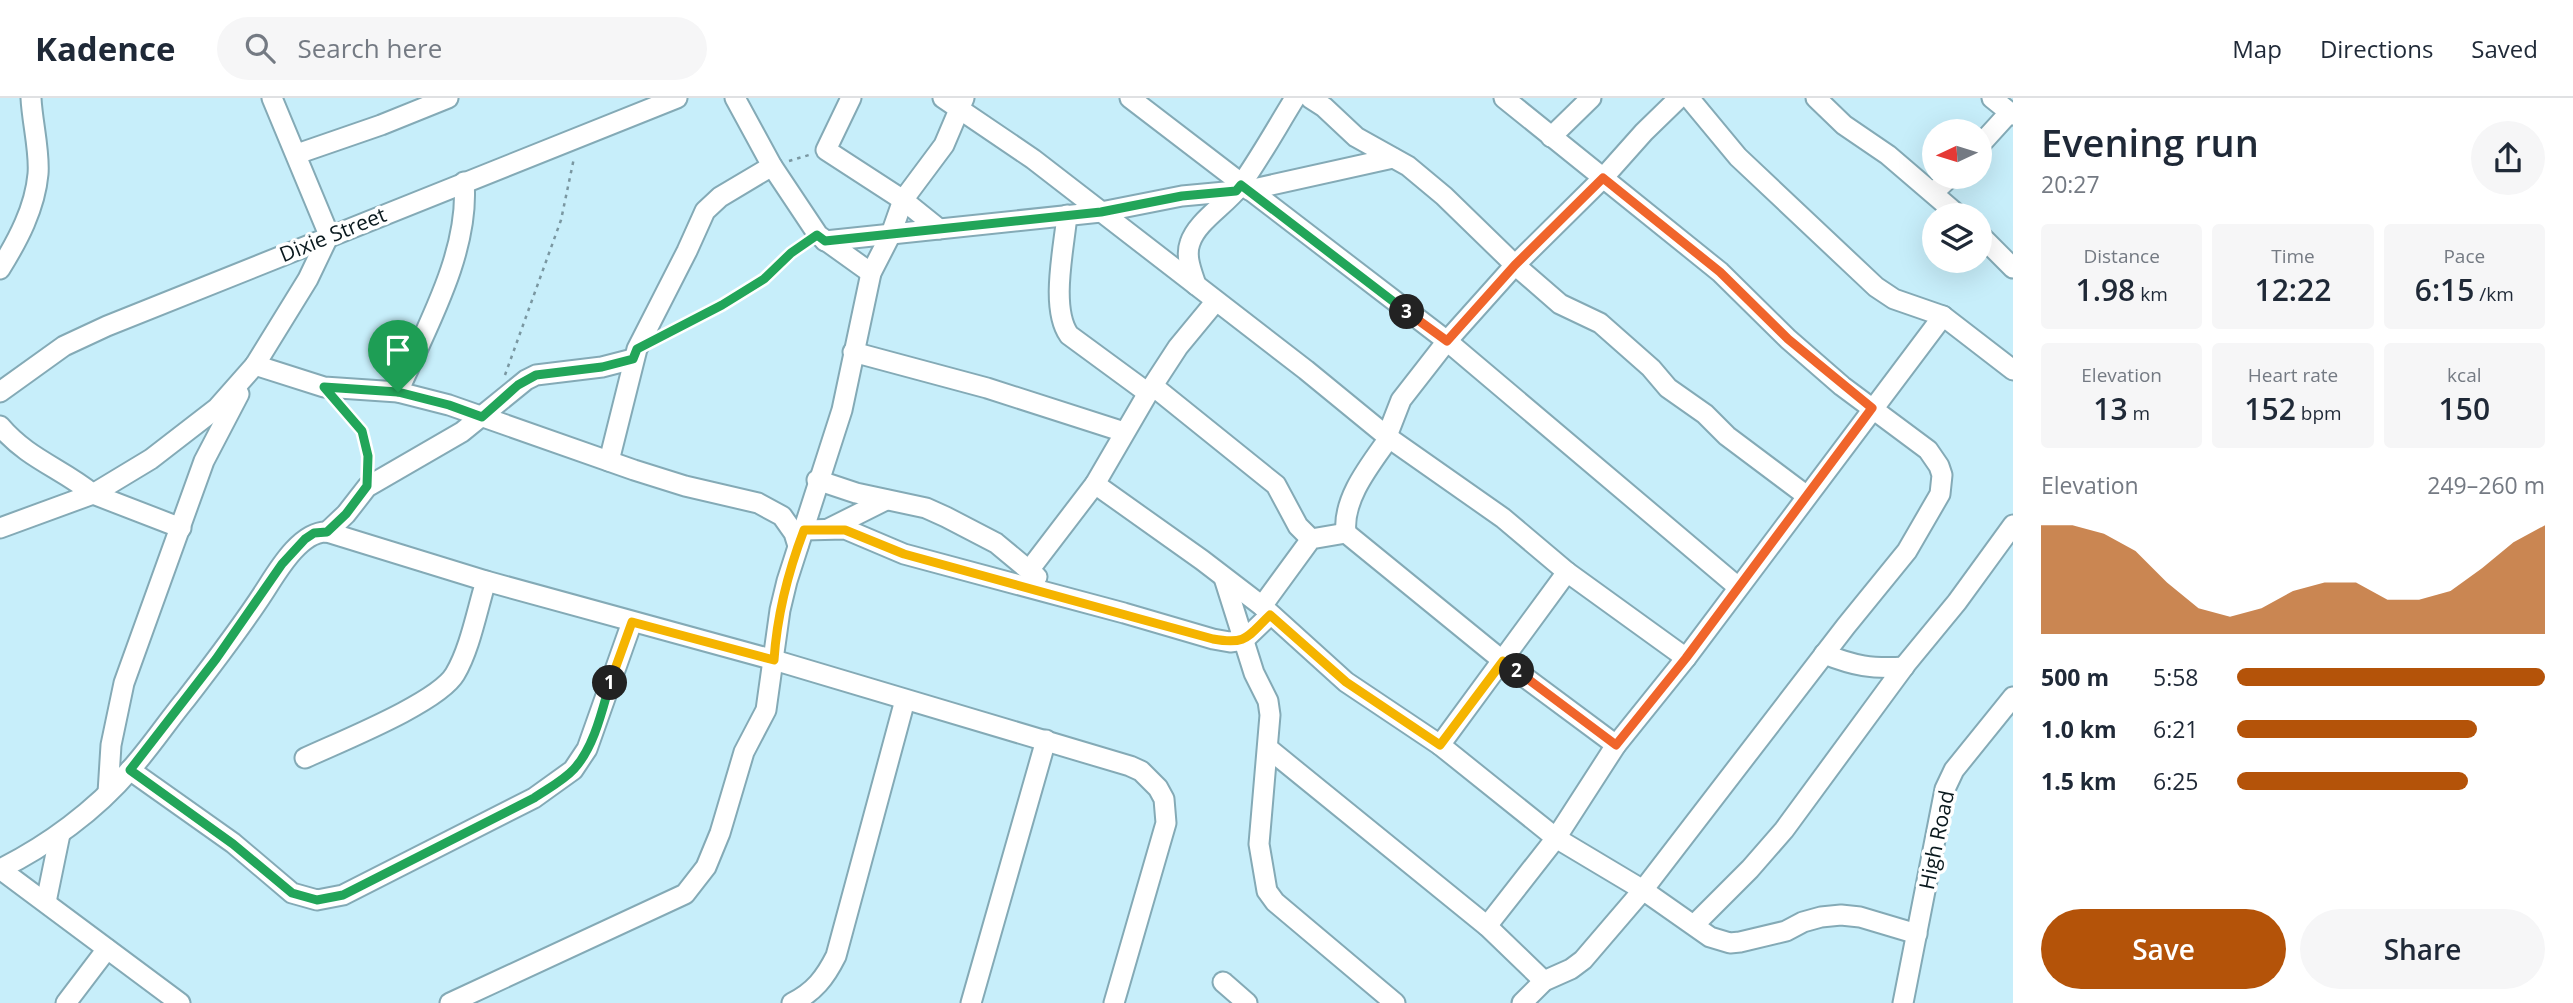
<!DOCTYPE html>
<meta charset="utf-8">
<style>
body{margin:0;font-family:"Open Sans",sans-serif;background:#f6f6f7;color:#1f2937;height:100vh;display:flex;flex-direction:column;font-size:26px;white-space:nowrap}
*{box-sizing:border-box;margin:0}
p{font-size:23px;color:#747a83}
.icon{flex:none;width:38px;height:38px;fill:none;stroke:currentColor;stroke-width:2;stroke-linecap:round;stroke-linejoin:round}
.map{position:relative;flex:1;overflow:hidden}
.drawer{display:flex;flex-direction:column;background:#fff;width:560px}
.drawer>*{flex:none}
.needle{width:46px;rotate:266deg}
.tools{position:absolute;left:1922px;top:21px;display:grid;gap:14px}
.tools a{display:grid;place-items:center;width:70px;height:70px;border-radius:50%;background:#fff;box-shadow:0 7px 28px #0002;font-size:35px}
.pin{position:absolute;display:grid;place-items:center;width:60px;height:60px;color:#fff;margin:-72px -30px;border-radius:50% 50% 50% 0;rotate:-45deg;box-shadow:0 0 7px #0007}
.pin .icon{rotate:45deg}
.km{position:absolute;width:35px;height:35px;margin:-18px;border-radius:50%;background:#222;color:#fff;font-size:19px;line-height:35px;text-align:center}
.round{display:grid;place-items:center;flex:none;width:74px;height:74px;border-radius:37px;background:#f6f6f7}
.overview{display:flex;align-items:center;justify-content:space-between;height:119px;padding:0 28px}
h1{font-size:38px;font-weight:600;line-height:52px}
.metrics{display:grid;grid-template-columns:repeat(3,1fr);gap:10px;height:119px;padding:7px 28px}
.metrics div{display:grid;align-content:center;border-radius:7px;background:#f6f6f7;text-align:center}
.metrics b{font-size:30px;font-weight:600}
.metrics small{font-size:19px;font-weight:400}
.metrics p{font-size:19px}
.chart{height:196px;padding:14px 28px}
.chart p{display:flex;justify-content:space-between}
.chart svg{width:100%;height:126px;margin-top:7px;fill:#b45309;opacity:.7}
.button{display:flex;gap:14px;margin-top:auto;padding:14px 28px}
.button a{flex:1;height:80px;border-radius:42px;background:#b45309;color:#fff;font-size:28px;font-weight:600;line-height:80px;text-align:center}
.button a+a{background:#f6f6f7;color:#1f2937}
ul{padding:0 28px;list-style:none;font-size:23px}
li{display:grid;grid-template-columns:112px 84px 1fr;align-items:center;height:52px}
li i{height:18px;border-radius:9px;background:#b45309}
header{display:flex;align-items:center;gap:42px;box-sizing:border-box;height:98px;padding:0 35px;background:#fff;border-bottom:2px solid #e0e1e3}
header strong{font-size:33px}
nav{display:flex;gap:38px;margin-inline-start:auto;font-size:24px}
.search{width:490px;height:63px;background:#f6f6f7;display:flex;align-items:center;gap:18px;box-sizing:border-box;padding:0 24px;border-radius:38px;color:#747a83;font-size:26px}
main{display:flex;flex:1;min-height:0}
.map>svg:first-child{display:block}
.lines{fill:none;stroke-linecap:round;stroke-linejoin:round}
.minor-casing{stroke:#84aab6;stroke-width:23}
.path{stroke:#7a97a1;stroke-width:2.5;stroke-dasharray:3.5 5;stroke-linecap:butt}
.minor{stroke:#fff;stroke-width:19}
.split-1-casing{stroke:#fff;stroke-width:14}
.split-2-casing{stroke:#fff;stroke-width:14}
.split-3-casing{stroke:#fff;stroke-width:14}
.split-4-casing{stroke:#fff;stroke-width:14}
.split-1{stroke:#22a559;stroke-width:9}
.split-2{stroke:#f5b400;stroke-width:9}
.split-3{stroke:#f0652b;stroke-width:9}
.split-4{stroke:#22a559;stroke-width:9}
.labels{text-anchor:middle;stroke-width:7;stroke-linejoin:round;paint-order:stroke}
.street-label{font-size:21px;fill:#0a191e;stroke:#fff}
</style>
<header>
<strong>Kadence</strong>
<div class="search"><svg class="icon" aria-label="search" viewBox="0 0 24 24"><circle cx="10" cy="10" r="6"/><path d="M15 15l6 6"/></svg>Search here</div>
<nav><a>Map</a><a>Directions</a><a>Saved</a></nav>
</header>
<main>
<div class="map">
<svg width="2013" height="905" viewBox="0 0 2013 905">
<rect width="100%" height="100%" fill="#c7eefa"/>
<g class="lines">
<!-- minor casing -->
<g class="minor-casing">
<g id="minor">
<path d="M735 0 772 68 818 137 871 175"/>
<path d="M851 0 826 52 903 102 939 131"/>
<path d="M943 0 1033 61 1306 272 1389 340 1503 420 1567 474 1686 560"/>
<path d="M1130 0 1447 243 1738 489"/>
<path d="M1310 0 1324 9 1356 39 1408 68 1444 98 1515 167 1560 206 1600 225 1651 270 1668 290 1705 316 1727 338 1807 398"/>
<path d="M1504 0 1720 174 1788 241 1842 288 1928 352 1939 368 1942 377 1940 396 1907 453 1846 528 1643 792 1583 862 1571 871 1544 883 1522 905"/>
<path d="M1689 0 1738 59 1876 189 1894 201 1943 218 2013 272"/>
<path d="M1816 0 1844 27 1888 57 1958 117"/>
<path d="M1992 0 2013 17"/>
<path d="M1551 39 1591 0"/>
<path d="M1979 48 2010 14"/>
<path d="M297 56 381 27 448 0"/>
<path d="M1249 92 1393 60"/>
<path d="M1933 95 1950 79"/>
<path d="M1067 117C1064 150 1050 210 1069 237L1148 295"/>
<path d="M1979 136 2013 170"/>
<path d="M825 143 1101 114 1182 98 1236 93"/>
<path d="M0 171C18 142 35 110 38 76 40 54 32 23 31 0"/>
<path d="M1196 187C1192 174 1185 159 1190 145 1197 123 1226 107 1240 88 1260 60 1277 29 1295 0"/>
<path d="M853 254 987 290 1124 334"/>
<path d="M255 267 324 289 398 294 449 307 634 372 685 388 758 405 782 418 794 435 798 448"/>
<path d="M1153 288 1276 387 1298 428 1311 441"/>
<path d="M0 294 64 248 107 228 677 0"/>
<path d="M398 294C426 230 470 154 464 84"/>
<path d="M0 328C28 361 61 370 93 396L0 430"/>
<path d="M1387 338 1401 302 1447 243 1515 167 1603 80 1644 34 1679 0"/>
<path d="M609 363 637 251 687 153 705 113 720 99 772 68"/>
<path d="M817 382 856 395 926 410 946 419 996 445 1037 479"/>
<path d="M1095 386 1202 462 1262 508 1346 584 1440 647 1556 740 1643 792 1710 839 1730 845 1740 844 1786 833 1803 824 1821 819 1841 817 1860 819 1917 836"/>
<path d="M93 396 151 361 217 310 255 267 308 181 329 137 272 0"/>
<path d="M93 396 181 430"/>
<path d="M830 430 886 402"/>
<path d="M804 432 845 431 904 456 1124 515 1213 541 1230 544 1244 542 1270 517"/>
<path d="M327 434 346 416 367 389 462 334 526 282 536 277 602 269 633 261"/>
<path d="M1346 435C1342 401 1370 367 1389 340"/>
<path d="M1030 471 1095 386 1148 295 1178 249 1216 203"/>
<path d="M1224 480 1254 575 1268 603 1270 617 1259 746 1267 793 1275 804 1395 905"/>
<path d="M1262 508 1311 441 1346 435 1503 563 1616 647"/>
<path d="M1824 556C1855 568 1871 571 1904 569"/>
<path d="M1440 647 1567 474"/>
<path d="M1269 651 1487 828 1544 883"/>
<path d="M305 660C339 644 438 605 455 576 470 551 477 512 486 483"/>
<path d="M130 672 233 745 292 795 317 802 343 797 534 700 573 672 587 651 632 524"/>
<path d="M108 695 111 647 124 585 204 363 239 296"/>
<path d="M0 771C47 748 96 712 130 672 150 650 167 624 186 601 213 566 240 531 264 494 277 474 300 433 327 434L486 483 774 562 1130 668 1141 673 1158 690 1164 701 1166 725 1114 905"/>
<path d="M0 771 180 905"/>
<path d="M46 804 60 736"/>
<path d="M1694 827 1750 771 1784 732 1906 566 1957 504 2013 427"/>
<path d="M1487 828 1556 740 1616 647 1686 560 1943 218"/>
<path d="M1223 884 1247 905"/>
<path d="M66 905 107 851"/>
<path d="M450 905 685 796 706 769 720 735 744 654 766 612 780 512 787 483 842 312 871 175 891 136 903 102 944 47 964 0"/>
<path d="M792 905C814 894 825 880 836 858L905 602"/>
<path d="M971 905 1046 642"/>
<path d="M1903 905 1945 691 1954 672 2013 599"/>
</g>
</g>
<!-- path -->
<g class="path">
<path d="M789 63 809 57"/>
<path d="M663 238 722 207 764 181 803 146"/>
<path d="M505 277 561 122 574 60"/>
<path d="M342 309C358 326 370 343 368 368"/>
</g>
<!-- minor -->
<use href="#minor" class="minor"/>
</g>
<g class="lines">
<!-- split-1 casing -->
<g class="split-1-casing">
<path id="split-1" d="M398 294 324 289 362 333 368 358 367 388 346 416 327 434 314 435 305 441 282 466 216 561 130 672 233 746 292 795 317 802 343 797 534 700C547 691 563 683 574 671 594 649 602 613 610 585"/>
</g>
<!-- split-2 casing -->
<g class="split-2-casing">
<path id="split-2" d="M610 585 632 524 774 562C777 517 788 474 804 432H845L904 456 1213 541C1247 547 1247 539 1270 517L1346 584 1440 647 1503 563 1517 573"/>
</g>
<!-- split-3 casing -->
<g class="split-3-casing">
<path id="split-3" d="M1407 214 1447 243 1515 167 1603 80 1720 174 1788 241 1872 310 1686 560 1616 647 1517 573"/>
</g>
<!-- split-4 casing -->
<g class="split-4-casing">
<path id="split-4" d="M398 294 449 307 482 319 518 287 536 277 602 269 633 261 637 251 722 207 764 181 791 155 817 137 825 143 1101 114 1182 98 1236 93 1241 87 1407 214"/>
</g>
<!-- split-1 -->
<use href="#split-1" class="split-1"/>
<!-- split-2 -->
<use href="#split-2" class="split-2"/>
<!-- split-3 -->
<use href="#split-3" class="split-3"/>
<!-- split-4 -->
<use href="#split-4" class="split-4"/>
</g>
<g class="labels">
<!-- street labels -->
<g class="street-label">
<text transform="translate(333 137) rotate(-22)" y="7">Dixie Street</text>
<text transform="translate(1937 742) rotate(-78)" y="7">High Road</text>
</g>
</g>
</svg>
<div class="tools">
<a><svg class="needle" viewBox="-14 -14 28 28"><path d="M0-13l5 13h-10z" fill="#e53935"/><path d="M0 13l5-13h-10z" fill="#747a83"/></svg></a>
<a><svg class="icon" aria-label="layers" viewBox="0 0 24 24"><path d="M12 4l9 5-9 5-9-5zM3 14l9 5 9-5"/></svg></a>
</div>
<div class="pin" style="left:398px;top:294px;background:#1e9e55"><svg class="icon" aria-label="arrive" viewBox="0 0 24 24"><path d="M6 21V4h12l-3 4 3 4H6"/></svg></div>
<b class="km" style="left:610px;top:585px">1</b>
<b class="km" style="left:1517px;top:573px">2</b>
<b class="km" style="left:1407px;top:214px">3</b>
</div>
<section class="drawer">
<div class="overview"><div><h1>Evening run</h1><p>20:27</p></div><a class="round"><svg class="icon" aria-label="share" viewBox="0 0 24 24"><path d="M12 15V3M7 8l5-5 5 5M5 13v7h14v-7"/></svg></a></div>
<div class="metrics">
<div><p>Distance</p><b>1.98<small> km</small></b></div>
<div><p>Time</p><b>12:22</b></div>
<div><p>Pace</p><b>6:15<small> /km</small></b></div>
</div>
<div class="metrics">
<div><p>Elevation</p><b>13<small> m</small></b></div>
<div><p>Heart rate</p><b>152<small> bpm</small></b></div>
<div><p>kcal</p><b>150</b></div>
</div>
<div class="chart"><p><span>Elevation</span>249–260 m</p>
<svg viewBox="0 0 160 44" preserveAspectRatio="none"><path d="M0 44V6L10 6L20 9L30 15L40 26L50 35L60 38L70 35L80 29L90 26L100 26L110 32L120 32L130 29L140 21L150 12L160 6V44z"/></svg>
</div>
<ul>
<li><b>500 m</b>5:58<i style="width:100%"></i></li>
<li><b>1.0 km</b>6:21<i style="width:78%"></i></li>
<li><b>1.5 km</b>6:25<i style="width:75%"></i></li>
</ul>
<div class="button"><a>Save</a><a>Share</a></div>
</section>
</main>
